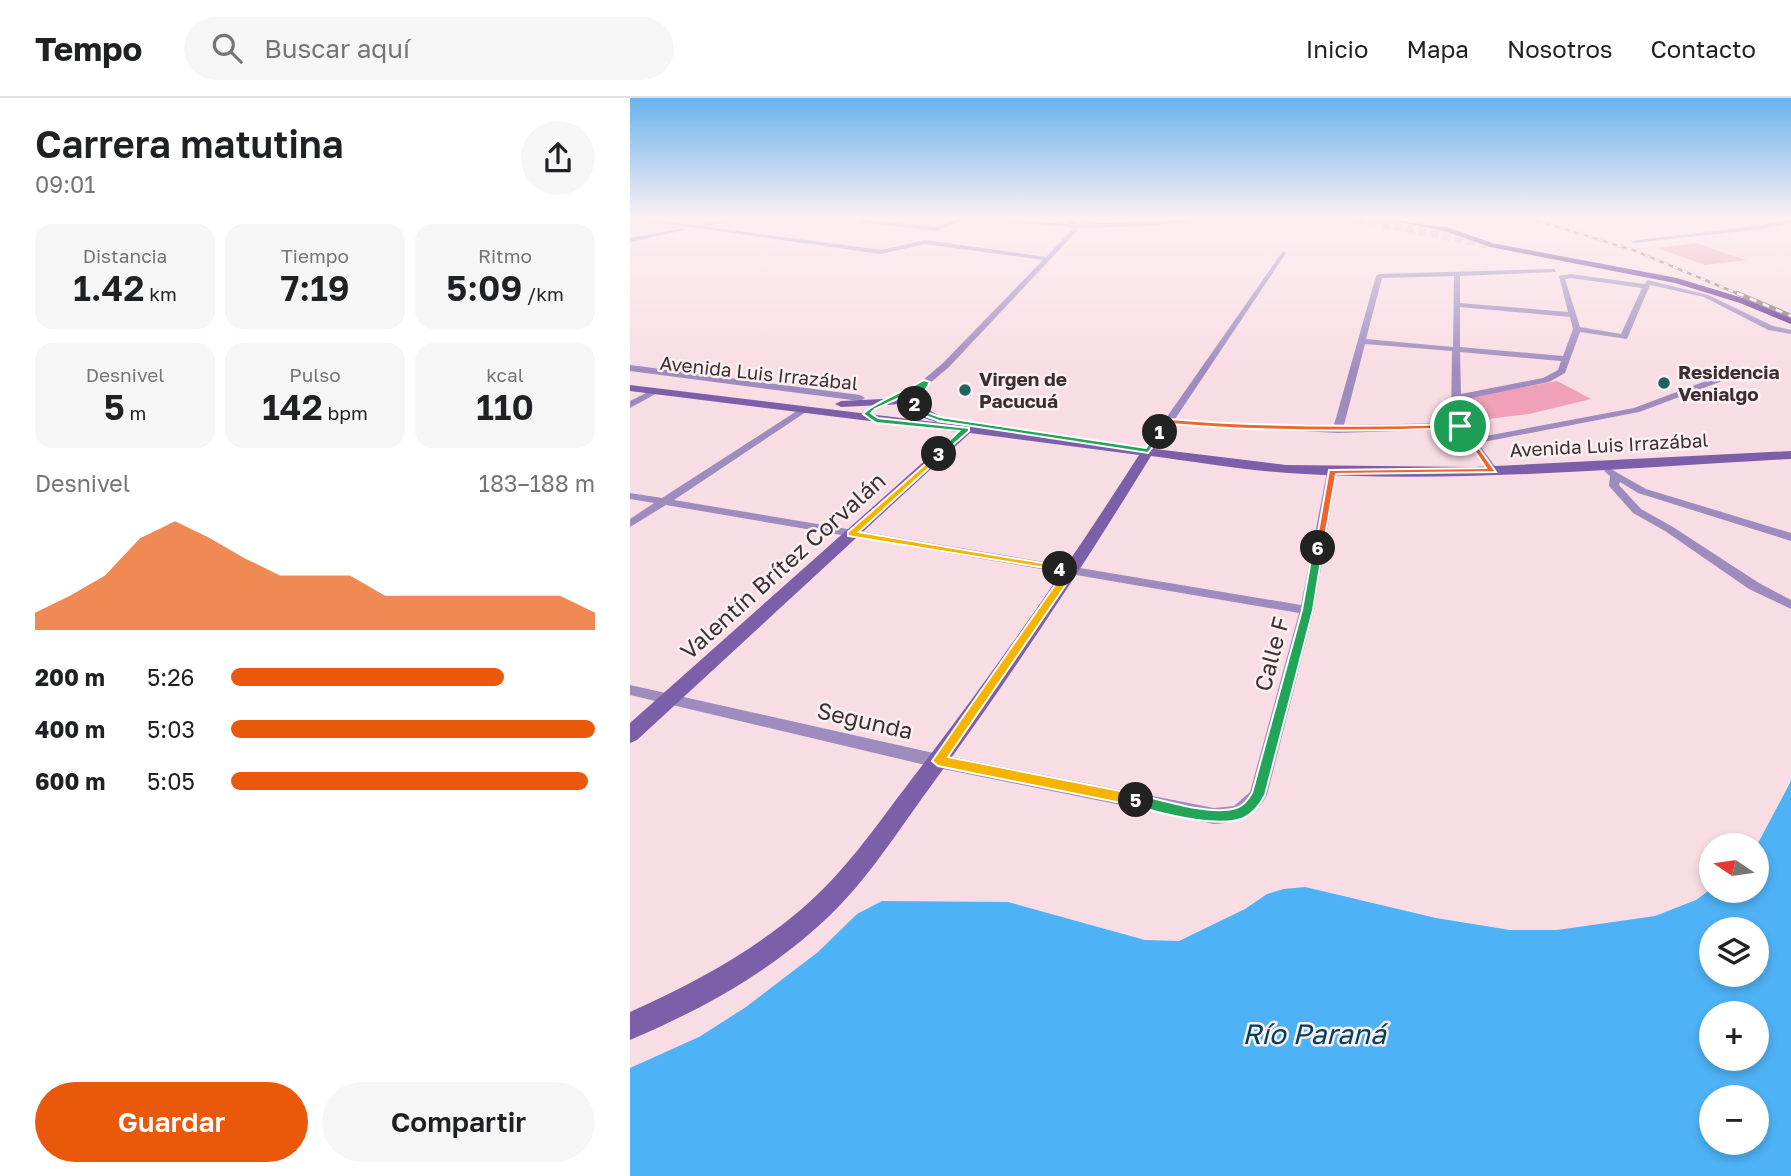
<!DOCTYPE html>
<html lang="es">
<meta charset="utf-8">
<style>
body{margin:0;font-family:"Golos Text",sans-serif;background:#f6f6f6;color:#202124;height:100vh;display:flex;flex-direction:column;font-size:26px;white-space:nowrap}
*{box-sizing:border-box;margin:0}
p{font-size:23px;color:#757577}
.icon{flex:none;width:38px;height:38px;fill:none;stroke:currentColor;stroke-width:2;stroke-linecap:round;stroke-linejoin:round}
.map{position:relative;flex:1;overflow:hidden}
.side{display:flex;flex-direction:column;background:#fff;width:630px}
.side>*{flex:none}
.needle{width:46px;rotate:283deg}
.controls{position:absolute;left:1069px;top:735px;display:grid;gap:14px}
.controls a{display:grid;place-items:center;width:70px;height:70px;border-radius:50%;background:#fff;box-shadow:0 4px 10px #0003;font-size:35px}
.pin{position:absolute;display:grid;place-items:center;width:60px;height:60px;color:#fff;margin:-30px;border:4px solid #fff;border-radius:50%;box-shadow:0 2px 7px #0007}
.km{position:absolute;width:35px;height:35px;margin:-18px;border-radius:50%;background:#222;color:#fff;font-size:19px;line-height:35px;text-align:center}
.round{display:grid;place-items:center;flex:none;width:74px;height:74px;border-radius:37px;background:#f6f6f6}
.summary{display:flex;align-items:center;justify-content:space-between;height:119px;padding:0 35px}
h1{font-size:38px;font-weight:600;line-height:52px}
.metrics{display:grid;grid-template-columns:repeat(3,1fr);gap:10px;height:119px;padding:7px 35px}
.metrics div{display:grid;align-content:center;border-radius:18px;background:#f6f6f6;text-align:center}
.metrics b{font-size:35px;font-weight:600}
.metrics small{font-size:19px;font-weight:400}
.metrics p{font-size:19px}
.chart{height:196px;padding:14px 35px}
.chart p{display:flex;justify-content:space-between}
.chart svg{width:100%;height:126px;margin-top:7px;fill:#ea580c;opacity:.7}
.cta{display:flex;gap:14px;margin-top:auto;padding:14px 35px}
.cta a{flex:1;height:80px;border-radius:42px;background:#ea580c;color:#fff;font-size:28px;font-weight:600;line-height:80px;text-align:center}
.cta a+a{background:#f6f6f6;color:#202124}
ul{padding:0 35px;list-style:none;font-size:23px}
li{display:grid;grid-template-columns:112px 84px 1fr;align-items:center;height:52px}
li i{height:18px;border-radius:9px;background:#ea580c}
header{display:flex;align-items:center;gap:42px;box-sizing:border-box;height:98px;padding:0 35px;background:#fff;border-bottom:2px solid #e0e0e0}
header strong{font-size:33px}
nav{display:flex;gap:38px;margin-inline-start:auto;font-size:24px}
.search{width:490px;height:63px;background:#f6f6f6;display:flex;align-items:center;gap:18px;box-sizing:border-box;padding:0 24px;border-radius:38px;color:#757577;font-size:26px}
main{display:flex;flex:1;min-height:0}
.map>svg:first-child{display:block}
.green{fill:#f0a1b7}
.water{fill:#4eb2f6;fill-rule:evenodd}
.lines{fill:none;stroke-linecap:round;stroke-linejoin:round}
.trunk-tunnel{stroke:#d4bac0;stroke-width:8;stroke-dasharray:8 4.5;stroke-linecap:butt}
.minor{fill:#9f8cbe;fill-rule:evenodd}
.secondary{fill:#7d5fa9;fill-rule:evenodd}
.trunk{fill:#5c2b90;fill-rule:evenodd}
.rail-far1-casing{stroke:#857075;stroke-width:2.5}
.rail-casing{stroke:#857075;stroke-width:4.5}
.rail-far1{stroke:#f9f0f2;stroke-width:2;stroke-dasharray:5;stroke-linecap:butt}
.rail{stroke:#f9f0f2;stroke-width:2.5;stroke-dasharray:7;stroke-linecap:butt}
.split-1{fill:#f0652b;stroke:#fff;stroke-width:2}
.split-2{fill:#22a559;stroke:#fff;stroke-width:2}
.split-3{fill:#22a559;stroke:#fff;stroke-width:2}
.split-4{fill:#f5b400;stroke:#fff;stroke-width:2}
.split-5{fill:#f5b400;stroke:#fff;stroke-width:2}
.split-6{fill:#22a559;stroke:#fff;stroke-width:2}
.split-7{fill:#f0652b;stroke:#fff;stroke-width:2}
.poi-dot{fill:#1d655b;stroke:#f9f0f2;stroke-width:2.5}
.labels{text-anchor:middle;stroke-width:5;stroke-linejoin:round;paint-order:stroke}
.far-poi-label{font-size:19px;font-weight:bold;fill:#3e2d31;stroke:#f9f0f2;text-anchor:start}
.far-street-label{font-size:19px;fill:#3e2d31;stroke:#f9f0f2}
.street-label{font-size:23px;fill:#3e2d31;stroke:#f9f0f2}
.near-water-label{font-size:28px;font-style:italic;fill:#043e60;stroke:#f9f0f2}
</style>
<header>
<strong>Tempo</strong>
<div class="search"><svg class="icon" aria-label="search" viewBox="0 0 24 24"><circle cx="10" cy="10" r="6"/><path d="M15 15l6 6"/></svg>Buscar aquí</div>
<nav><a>Inicio</a><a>Mapa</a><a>Nosotros</a><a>Contacto</a></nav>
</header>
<main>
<section class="side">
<div class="summary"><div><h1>Carrera matutina</h1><p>09:01</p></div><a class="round"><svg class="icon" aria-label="share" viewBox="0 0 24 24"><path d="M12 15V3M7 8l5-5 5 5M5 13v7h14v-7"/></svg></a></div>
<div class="metrics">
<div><p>Distancia</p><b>1.42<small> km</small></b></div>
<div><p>Tiempo</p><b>7:19</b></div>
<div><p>Ritmo</p><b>5:09<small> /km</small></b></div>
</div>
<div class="metrics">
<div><p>Desnivel</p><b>5<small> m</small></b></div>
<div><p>Pulso</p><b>142<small> bpm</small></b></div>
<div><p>kcal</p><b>110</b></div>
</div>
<div class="chart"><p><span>Desnivel</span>183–188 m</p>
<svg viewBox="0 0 160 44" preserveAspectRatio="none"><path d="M0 44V38L10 32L20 25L30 12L40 6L50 12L60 19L70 25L80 25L90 25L100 32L110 32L120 32L130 32L140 32L150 32L160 38V44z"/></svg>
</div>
<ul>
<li><b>200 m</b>5:26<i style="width:75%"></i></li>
<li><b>400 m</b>5:03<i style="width:100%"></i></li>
<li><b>600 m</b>5:05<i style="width:98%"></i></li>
</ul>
<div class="cta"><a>Guardar</a><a>Compartir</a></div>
</section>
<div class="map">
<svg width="1161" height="1078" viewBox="0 0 1161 1078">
<rect width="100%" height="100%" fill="#f9dde4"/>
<!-- green -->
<g class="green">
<path d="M1066 145 1116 162 1075 167 1027 150Z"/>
<path d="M927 283 961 301 899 316 834 324V300Z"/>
</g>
<!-- water -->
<path class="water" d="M1161 683V1078H0V970L69 939 116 909 188 854 227 816 252 803 378 804 515 842 549 843 615 811 637 796 654 791 675 789 806 820 880 832H927L1025 818 1066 802 1081 791 1127 793V747ZM1082 831H1127V877H1082ZM1082 915H1127V961H1082ZM1082 999H1127V1045H1082Z"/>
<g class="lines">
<!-- trunk-tunnel -->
<path class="trunk-tunnel" d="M727 121 860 147"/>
<!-- minor -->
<g class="minor">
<path d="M4 121H17L251 152 295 142 416 159 442 132 441 129 348 121 440 126 437 121H442L446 126 584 121 519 128 447 130V133L319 269 299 286 260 307 257 306V302L293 282 313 265 413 162 295 146 251 156Z"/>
<path d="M98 121H108L77 128 74 126Z"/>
<path d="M231 121 306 129 329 121H336L306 133 229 124Z"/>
<path d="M1161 121V125L1132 131 1004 145 1001 143 1132 127Z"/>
<path d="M55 130V132L0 144V140Z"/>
<path d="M653 153 656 155 545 321 611 326 704 327 746 178 749 176 924 171 926 174 830 178V205L938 214 929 178 941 176 1014 186 1018 182 1078 197 1143 228 1161 232V236L1138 232 1074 199 1020 187 997 241 950 234 935 275 919 284 831 302V321L845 340 1004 310 1089 278H1095V282L1009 314 848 345 868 372 863 375 859 374 828 331 708 335 541 326 522 355H514L513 353ZM824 178 823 249 736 241 752 180ZM941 180 1012 190 991 236 950 229 935 181ZM830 209 940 219 943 231 933 258 830 249ZM735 246 822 253 821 321 824 325 714 327ZM830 254 931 263 928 272 913 280 831 296Z"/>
<path d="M0 267 230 297 235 300 230 303 0 273Z"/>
<path d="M24 291 31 293 0 310V303Z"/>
<path d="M173 309 178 312 176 314 44 402 671 507 697 374 702 371 706 372 707 374 684 512 637 697C626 718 607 725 584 726L308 670 0 597V587L308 656 584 710 604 708 620 694 669 515 36 407 0 429V421L24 405 0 401V395L32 400Z"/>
<path d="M979 370 1016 391 1161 435V443L1008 395 990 384 989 387 1011 411 1043 429 1129 485 1161 502V511L1119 491 1035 433 1003 415 979 388 980 378 974 373Z"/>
</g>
<!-- secondary -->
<g class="secondary">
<path d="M0 287 656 367 845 369 1161 353V361C994 370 825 386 658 375 612 372 567 364 521 358 451 472 377 584 298 692 263 740 231 792 185 831 131 879 66 914 0 942V914C60 887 118 856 168 814 213 777 246 728 281 682 362 577 438 468 509 357L340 335 7 642 0 645V625L327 334 0 293Z"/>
<path d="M273 300C285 303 302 313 312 320L306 324 291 319 272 306 211 309 205 306 211 303Z"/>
</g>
<!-- trunk -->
<path class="trunk" d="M755 121 820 130 862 145 1047 180 1116 201 1161 219V226L1110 205 1045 185 860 149 818 134Z"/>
<!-- rail-far1 casing -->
<g class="rail-far1-casing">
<path id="rail-far1" d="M901 121 1003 152 1111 197"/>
</g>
<!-- rail casing -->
<g class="rail-casing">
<path id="rail" d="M1107 195 1161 218"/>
</g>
<!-- rail-far1 -->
<use href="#rail-far1" class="rail-far1"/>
<!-- rail -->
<use href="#rail" class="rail"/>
</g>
<!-- sky -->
<linearGradient id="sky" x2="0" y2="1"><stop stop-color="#6ab3ee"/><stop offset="0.44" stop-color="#fcf0f3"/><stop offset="1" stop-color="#fcf0f3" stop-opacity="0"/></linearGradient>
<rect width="1161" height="272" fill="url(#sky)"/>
<!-- split-1 -->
<path class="split-1" d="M538 321C636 329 732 329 830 326L834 328 830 330C732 334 637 334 540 326L533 336H528Z"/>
<!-- split-2 -->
<path class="split-2" d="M285 304 288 306V311L310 319 516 350 528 332 534 334 518 355 309 323 281 313V306Z"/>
<!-- split-3 -->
<path class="split-3" d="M294 282 300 284 287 307 281 306 289 291 245 311 241 315 248 320 339 330V333L309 359 306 355 329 333 246 325 233 316C242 305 279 291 294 282Z"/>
<!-- split-4 -->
<path class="split-4" d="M309 354 312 358 229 434 430 468H434V473L218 438V434Z"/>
<!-- split-5 -->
<path class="split-5" d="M426 468 446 472 318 659 506 696 511 698V706L506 708 308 668 302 663 434 474 426 473Z"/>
<!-- split-6 -->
<path class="split-6" d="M688 447 693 450 683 512 635 697C630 707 624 715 614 720 590 731 526 715 501 706V698L506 696C533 702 580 718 606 710 614 708 618 701 622 695L672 512 683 450Z"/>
<!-- split-7 -->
<path class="split-7" d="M827 326H832L866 374 706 376 693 450 685 452 699 372 856 370Z"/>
<!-- markers -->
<g class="poi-dot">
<circle cx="1034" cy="285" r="7"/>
<circle cx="335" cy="292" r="7"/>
</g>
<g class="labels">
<!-- far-poi labels -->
<g class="far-poi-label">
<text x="1048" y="281">Residencia<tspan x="1048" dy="22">Venialgo</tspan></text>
<text x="349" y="288">Virgen de<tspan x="349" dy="22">Pacucuá</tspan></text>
</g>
<!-- far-street labels -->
<g class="far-street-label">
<text transform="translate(129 275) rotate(6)" y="7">Avenida Luis Irrazábal</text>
<text transform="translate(979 347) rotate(-3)" y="7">Avenida Luis Irrazábal</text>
</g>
<!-- street labels -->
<g class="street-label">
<text transform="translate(153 468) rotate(-42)" y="8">Valentín Brítez Corvalán</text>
<text transform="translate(642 556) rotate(-75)" y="8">Calle F</text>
<text transform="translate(235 623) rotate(13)" y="8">Segunda</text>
</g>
<!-- near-water labels -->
<g class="near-water-label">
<text x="684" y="946">Río Paraná</text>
</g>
</g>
</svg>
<div class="controls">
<a><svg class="needle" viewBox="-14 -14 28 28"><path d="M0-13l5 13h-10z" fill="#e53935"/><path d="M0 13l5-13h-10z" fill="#757577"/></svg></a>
<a><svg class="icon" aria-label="layers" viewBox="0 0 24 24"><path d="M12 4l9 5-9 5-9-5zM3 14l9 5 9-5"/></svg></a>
<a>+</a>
<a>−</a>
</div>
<div class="pin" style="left:830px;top:328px;background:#1e9e55"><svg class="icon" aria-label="arrive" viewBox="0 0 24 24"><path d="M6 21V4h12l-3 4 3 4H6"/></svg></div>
<b class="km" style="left:530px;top:334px">1</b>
<b class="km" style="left:285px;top:306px">2</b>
<b class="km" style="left:309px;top:356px">3</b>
<b class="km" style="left:430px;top:471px">4</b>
<b class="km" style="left:506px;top:702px">5</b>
<b class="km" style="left:688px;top:450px">6</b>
</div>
</main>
